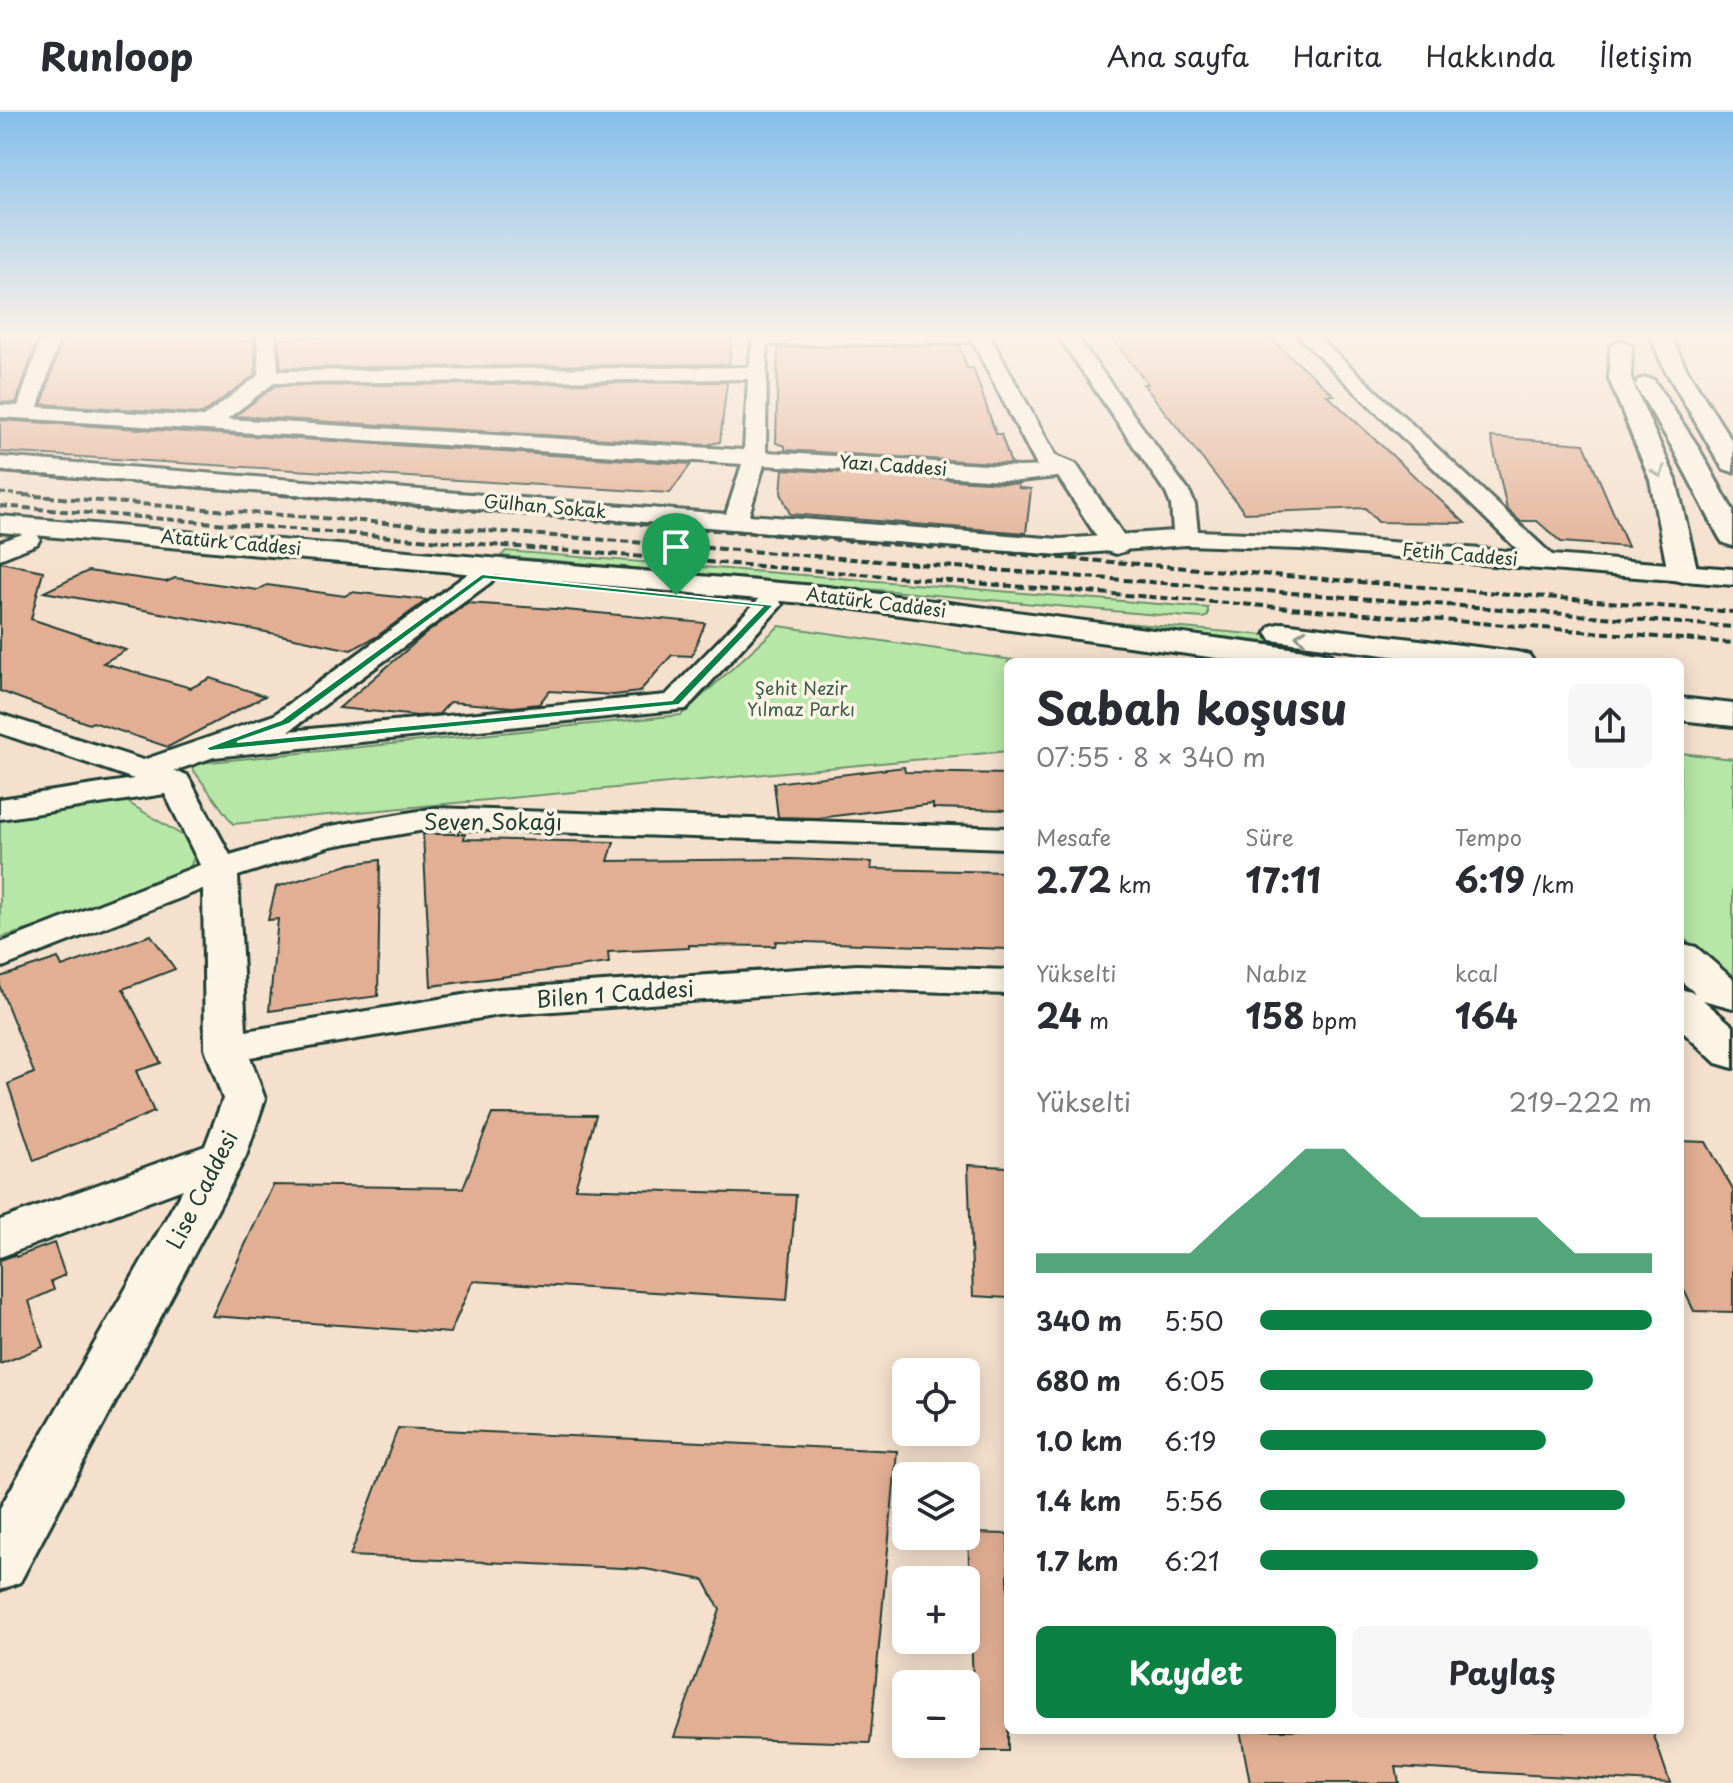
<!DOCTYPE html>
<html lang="tr">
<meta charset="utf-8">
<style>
body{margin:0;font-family:"Playpen Sans",sans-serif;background:#f7f7f7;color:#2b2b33;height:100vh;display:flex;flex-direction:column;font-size:30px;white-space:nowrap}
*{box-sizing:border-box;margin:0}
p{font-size:26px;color:#7c7c81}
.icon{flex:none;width:44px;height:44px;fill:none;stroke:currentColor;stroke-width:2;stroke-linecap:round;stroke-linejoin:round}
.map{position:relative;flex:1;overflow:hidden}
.side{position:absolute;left:1004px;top:546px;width:680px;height:1076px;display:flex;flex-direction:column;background:#fff;border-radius:12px;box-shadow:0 4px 20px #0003}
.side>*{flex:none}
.tools{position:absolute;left:892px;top:1246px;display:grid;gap:16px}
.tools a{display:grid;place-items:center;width:88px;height:88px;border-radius:12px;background:#fff;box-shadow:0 4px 20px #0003;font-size:40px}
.pin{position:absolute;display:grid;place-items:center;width:68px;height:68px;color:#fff;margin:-82px -34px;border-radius:50% 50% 50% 0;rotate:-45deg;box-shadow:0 0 8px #0007}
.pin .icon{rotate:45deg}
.round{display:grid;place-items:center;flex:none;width:84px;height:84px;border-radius:12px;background:#f7f7f7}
.headline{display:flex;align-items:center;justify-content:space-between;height:136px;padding:0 32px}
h1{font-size:44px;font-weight:700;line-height:60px}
.metrics{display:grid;grid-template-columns:repeat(3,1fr);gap:12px;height:136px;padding:8px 32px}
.metrics div{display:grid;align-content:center}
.metrics b{font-size:34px;font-weight:700}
.metrics small{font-size:22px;font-weight:400}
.metrics p{font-size:22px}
.chart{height:224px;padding:16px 32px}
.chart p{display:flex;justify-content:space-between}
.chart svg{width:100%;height:144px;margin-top:8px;fill:#0b8043;opacity:.7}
.primary-button{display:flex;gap:16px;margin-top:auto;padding:16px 32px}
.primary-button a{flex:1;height:92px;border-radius:12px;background:#0b8043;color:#fff;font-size:32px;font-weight:700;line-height:92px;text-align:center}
.primary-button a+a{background:#f7f7f7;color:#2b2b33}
ul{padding:0 32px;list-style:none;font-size:26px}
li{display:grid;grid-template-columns:128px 96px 1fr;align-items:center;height:60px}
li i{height:20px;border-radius:10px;background:#0b8043}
header{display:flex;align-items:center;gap:48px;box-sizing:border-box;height:112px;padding:0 40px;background:#fff;border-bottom:2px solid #e1e1e2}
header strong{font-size:38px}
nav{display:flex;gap:44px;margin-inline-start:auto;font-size:28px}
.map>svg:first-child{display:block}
.green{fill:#b7e7a6;stroke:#6b926d;stroke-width:2}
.building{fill:#e2af94;stroke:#1f3d34;stroke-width:2}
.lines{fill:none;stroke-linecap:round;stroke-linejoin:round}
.minor-casing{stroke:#1f3d34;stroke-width:6}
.tertiary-casing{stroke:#1f3d34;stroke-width:6}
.secondary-casing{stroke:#1f3d34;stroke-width:6}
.primary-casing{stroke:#1f3d34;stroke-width:6}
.minor{fill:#fcf5e5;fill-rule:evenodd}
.tertiary{fill:#fcf5e5;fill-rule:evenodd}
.secondary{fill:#fcf5e5;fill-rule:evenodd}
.primary{fill:#fcf5e5;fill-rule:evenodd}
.rail-far1{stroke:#1f3d34;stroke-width:3;stroke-dasharray:6 3;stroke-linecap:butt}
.rail{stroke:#1f3d34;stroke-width:4;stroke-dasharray:8 4;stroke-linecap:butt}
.oneway{stroke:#8e998c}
.route{fill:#0b8043;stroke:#fff;stroke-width:2;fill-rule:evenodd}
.labels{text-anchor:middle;stroke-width:7;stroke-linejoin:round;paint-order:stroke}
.far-street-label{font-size:18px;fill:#1f3d34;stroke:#fcf5e5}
.far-park-label{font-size:18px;fill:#3d5f4b;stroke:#fcf5e5}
.street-label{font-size:22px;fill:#1f3d34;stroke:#fcf5e5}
</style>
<header>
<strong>Runloop</strong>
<nav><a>Ana sayfa</a><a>Harita</a><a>Hakkında</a><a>İletişim</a></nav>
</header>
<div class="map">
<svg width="1733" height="1671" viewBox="0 0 1733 1671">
<rect width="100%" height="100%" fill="#f4e0cd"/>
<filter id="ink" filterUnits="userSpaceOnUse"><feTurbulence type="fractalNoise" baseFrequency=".0125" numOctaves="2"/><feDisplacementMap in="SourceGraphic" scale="16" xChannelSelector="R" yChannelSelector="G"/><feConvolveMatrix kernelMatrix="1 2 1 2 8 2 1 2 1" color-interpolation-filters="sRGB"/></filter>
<g filter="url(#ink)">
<!-- green -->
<g class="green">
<path d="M506 439 1208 496V504L1203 506 1146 502 501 444Z"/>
<path d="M1125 511 1274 524 1449 550 1123 514Z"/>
<path d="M779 514 1027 550H1008V639L233 712 189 652 681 603Z"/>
<path d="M1680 641 1733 647V868L1680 823Z"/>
<path d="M124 688 198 733 190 756 157 779 0 826V706Z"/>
</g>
<!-- building -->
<g class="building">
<path d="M0 221H40L16 291 0 290Z"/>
<path d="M64 221H140V227L240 221V229L254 228 256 262 202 302 42 292Z"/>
<path d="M414 221H733L729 252 281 256 278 227Z"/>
<path d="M1186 221H1264L1334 283H1327L1465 411 1378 410 1365 396 1245 401 1143 272H1148L1109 223Z"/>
<path d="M959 233 967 256H973L996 322H1001L1011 352 785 338V334L776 331 778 236Z"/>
<path d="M727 270 720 330 706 333 235 304 275 274Z"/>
<path d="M0 308 691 352 670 381 0 340Z"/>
<path d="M1491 325 1584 332 1628 435 1561 430 1537 409H1520L1507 397Z"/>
<path d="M783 357 1018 372 1019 376 1031 377 1026 421 790 402 781 381Z"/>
<path d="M0 450 43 459 31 507 126 538 103 551 191 576 210 566 265 584 168 635 93 610 89 612 0 579Z"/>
<path d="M88 459 166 470 175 466 258 478 267 473 345 484 351 480 427 488 376 525 351 538 266 520 44 480Z"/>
<path d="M467 491 555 497 705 511 692 544 672 543 639 580 614 583 549 579 539 592 513 595 450 590 439 602 418 604 339 596 424 523Z"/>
<path d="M904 655 905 660 1008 662V698L933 696V692L818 706 778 705 774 671Z"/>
<path d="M423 722H465L464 727 614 730 608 749 790 747 872 750 871 757 1008 760V837L776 829 775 834 689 833V836L608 840 609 851 431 874Z"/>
<path d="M380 748 378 884 269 899 278 807 268 808 276 775 351 752Z"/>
<path d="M151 823 175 857 123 877 161 951 136 959 154 1000 34 1049 8 972 34 961 0 875V865L58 846 62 855Z"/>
<path d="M492 1002 596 1003 575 1076 796 1083 787 1188 473 1169 450 1221 212 1204 273 1073 463 1076Z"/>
<path d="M1680 1029 1706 1030 1733 1078V1200L1694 1199 1680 1170Z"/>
<path d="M968 1053 1008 1055V1186L973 1184Z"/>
<path d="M54 1131 65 1163 51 1169 54 1178 29 1189 43 1235 0 1252V1148L15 1143 16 1145Z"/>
<path d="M398 1316 897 1339 870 1631 674 1625 720 1498 704 1468 645 1457 350 1444Z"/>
<path d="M968 1421 1008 1422V1639H975Z"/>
<path d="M1240 1618H1652L1670 1671 1396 1655 1399 1671H1250Z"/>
</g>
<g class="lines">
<!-- minor casing -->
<g class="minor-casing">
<g id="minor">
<path d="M43 221H61L38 295 203 305 259 263 257 221H275L278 259 749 255 752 231 750 228 759 222 980 221 989 226 986 230 767 233 766 340 1019 355 1075 353 1078 358 1075 363 1019 369 764 353 749 403 1060 427 1173 419 1171 393 1166 381 1056 221H1074L1190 381 1195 393 1198 419 1300 423 1520 440 1295 221H1314L1552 443 1733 457V473L1300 437 1186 433 1060 443 0 359V345L726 402 742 352 0 305V293L18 294ZM748 267 744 338 227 307 274 271Z"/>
<path d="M28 420 37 422 40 427 37 432 0 447V430Z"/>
<path d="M482 456 491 458 495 464 491 470 289 619 666 583 759 487H779L782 493 686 597 214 645 174 659 187 663 191 670 230 743 325 715 436 696 1008 716V736L436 716 331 734 238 764 246 919 499 877 857 853 1008 858V882L857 877 499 903 250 945 265 987 246 1044 20 1470 0 1478V1396L183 1077 0 1145V1108L205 1034 223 987 205 936 203 777 0 856V831L200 753 165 682 0 707V687L134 667 0 621V602L143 648 274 603 473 458Z"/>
</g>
</g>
<!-- tertiary casing -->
<g class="tertiary-casing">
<path id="tertiary" d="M968 221H988L1056 344 1076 352 1130 433 1126 439 1116 442 1106 439 1057 363 1037 354Z"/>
</g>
<!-- secondary casing -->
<g class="secondary-casing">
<g id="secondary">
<path d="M1649 221H1669L1686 256 1733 331V360L1724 357 1720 352 1664 256Z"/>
<path d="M1621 228 1632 234 1631 267 1676 368 1698 461 1694 467 1683 470 1672 467 1668 461 1650 368 1609 267 1610 234Z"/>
<path d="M1646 266 1654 268 1657 273 1697 333 1733 399V434L1723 431 1719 425 1671 333 1635 273 1638 268Z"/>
</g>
</g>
<!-- primary casing -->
<g class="primary-casing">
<g id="primary">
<path d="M0 404 827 475 1320 540 1332 543 1337 550H1246L827 493 0 420Z"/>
<path d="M1282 511 1517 540 1529 543 1534 550H1437L1271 528 1266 521 1271 514Z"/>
<path d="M1680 586 1733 592V614L1680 608Z"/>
<path d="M1680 831 1696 835 1733 867V896L1703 888 1733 914V956L1716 951 1680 917V877L1695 881 1680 868Z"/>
</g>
</g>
<!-- minor -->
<use href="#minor" class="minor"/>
<!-- tertiary -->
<use href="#tertiary" class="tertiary"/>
<!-- secondary -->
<use href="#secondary" class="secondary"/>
<!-- primary -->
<use href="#primary" class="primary"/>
<!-- rail-far1 -->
<g class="rail-far1">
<path d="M0 360 305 385"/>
<path d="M0 381 50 385"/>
</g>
<!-- rail -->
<g class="rail">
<path d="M23 383 1733 515"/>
<path d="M281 383 1733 500"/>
<path d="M0 394 1733 531"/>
</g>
</g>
<!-- one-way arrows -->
<defs><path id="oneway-chevron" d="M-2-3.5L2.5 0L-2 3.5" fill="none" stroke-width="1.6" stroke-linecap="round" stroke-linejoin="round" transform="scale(2)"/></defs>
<g class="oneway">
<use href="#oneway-chevron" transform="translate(1659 360) rotate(69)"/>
<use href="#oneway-chevron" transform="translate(1301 524) rotate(-174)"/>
</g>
</g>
<!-- sky -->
<linearGradient id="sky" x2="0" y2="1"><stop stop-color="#84beeb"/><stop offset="0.49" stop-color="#faf1e8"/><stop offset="1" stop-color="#faf1e8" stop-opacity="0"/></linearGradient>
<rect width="1733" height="455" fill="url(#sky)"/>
<!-- route -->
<path class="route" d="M482 462 774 493 679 593 210 639 205 636 281 608ZM484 467 762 495 672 588 237 630 289 612Z"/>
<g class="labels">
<!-- far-street labels -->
<g class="far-street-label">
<text transform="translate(893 354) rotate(4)" y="6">Yazı Caddesi</text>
<text transform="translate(545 395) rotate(5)" y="6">Gülhan Sokak</text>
<text transform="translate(231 431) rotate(5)" y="6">Atatürk Caddesi</text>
<text transform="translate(1460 443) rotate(5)" y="6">Fetih Caddesi</text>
<text transform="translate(876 491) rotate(7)" y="6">Atatürk Caddesi</text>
</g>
<!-- far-park labels -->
<g class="far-park-label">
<text x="801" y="583">Şehit Nezir<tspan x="801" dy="21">Yılmaz Parkı</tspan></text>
</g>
<!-- street labels -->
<g class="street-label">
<text x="493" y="718">Seven Sokağı</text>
<text transform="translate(615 882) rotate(-4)" y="8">Bilen 1 Caddesi</text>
<text transform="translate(202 1078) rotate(-63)" y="8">Lise Caddesi</text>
</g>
</g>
</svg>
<div class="tools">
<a><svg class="icon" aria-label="locate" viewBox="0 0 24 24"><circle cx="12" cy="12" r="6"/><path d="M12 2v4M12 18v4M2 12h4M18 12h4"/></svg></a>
<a><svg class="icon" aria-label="layers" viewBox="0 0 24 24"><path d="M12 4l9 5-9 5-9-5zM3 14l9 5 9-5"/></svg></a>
<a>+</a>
<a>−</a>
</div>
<div class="pin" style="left:676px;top:483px;background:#1e9e55"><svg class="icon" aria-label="arrive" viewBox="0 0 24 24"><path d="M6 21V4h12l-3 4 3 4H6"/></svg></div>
<section class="side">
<div class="headline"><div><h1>Sabah koşusu</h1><p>07:55 · 8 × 340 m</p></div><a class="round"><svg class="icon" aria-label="share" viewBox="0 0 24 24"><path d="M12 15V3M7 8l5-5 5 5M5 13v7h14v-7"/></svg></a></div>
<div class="metrics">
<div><p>Mesafe</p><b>2.72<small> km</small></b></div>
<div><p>Süre</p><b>17:11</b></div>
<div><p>Tempo</p><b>6:19<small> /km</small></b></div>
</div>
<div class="metrics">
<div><p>Yükselti</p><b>24<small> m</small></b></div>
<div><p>Nabız</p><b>158<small> bpm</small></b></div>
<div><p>kcal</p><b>164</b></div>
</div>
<div class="chart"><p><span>Yükselti</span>219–222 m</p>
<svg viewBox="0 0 160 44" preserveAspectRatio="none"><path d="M0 44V38L10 38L20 38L30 38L40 38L50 27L60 17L70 6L80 6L90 17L100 27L110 27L120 27L130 27L140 38L150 38L160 38V44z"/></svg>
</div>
<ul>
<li><b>340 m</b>5:50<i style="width:100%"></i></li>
<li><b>680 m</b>6:05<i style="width:85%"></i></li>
<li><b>1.0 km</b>6:19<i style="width:73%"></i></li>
<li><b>1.4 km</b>5:56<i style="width:93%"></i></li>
<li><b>1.7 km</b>6:21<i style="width:71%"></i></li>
</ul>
<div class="primary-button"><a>Kaydet</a><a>Paylaş</a></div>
</section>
</div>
